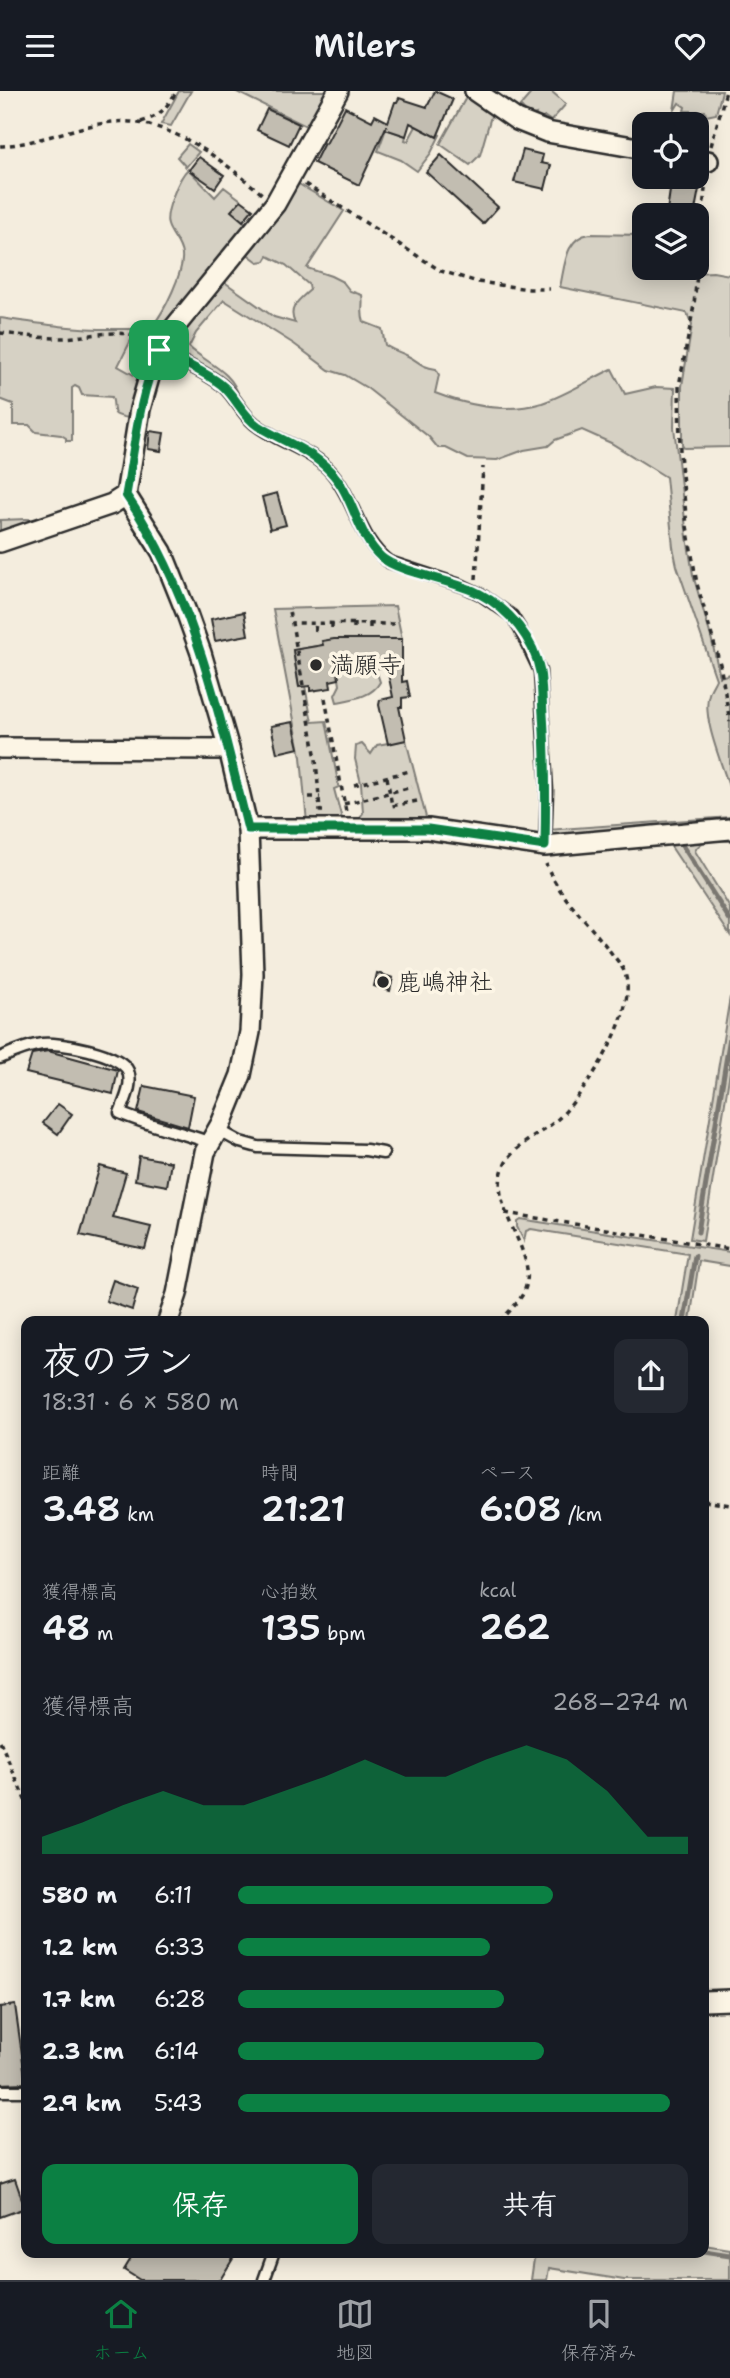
<!DOCTYPE html>
<html lang="ja">
<meta charset="utf-8">
<style>
body{margin:0;font-family:"Shantell Sans","Klee One",sans-serif;background:#242831;color:#f1f3f6;height:100vh;display:flex;flex-direction:column;font-size:26px;white-space:nowrap}
*{box-sizing:border-box;margin:0}
p{font-size:23px;color:#9ea1a6}
.icon{flex:none;width:38px;height:38px;fill:none;stroke:currentColor;stroke-width:2;stroke-linecap:round;stroke-linejoin:round}
.map{position:relative;flex:1;overflow:hidden}
.drawer{position:absolute;left:21px;top:1225px;width:688px;height:942px;display:flex;flex-direction:column;background:#171b24;border-radius:14px;box-shadow:0 4px 18px #0003}
.drawer>*{flex:none}
.fabs{position:absolute;left:632px;top:21px;display:grid;gap:14px}
.fabs a{display:grid;place-items:center;width:77px;height:77px;border-radius:14px;background:#171b24;box-shadow:0 4px 18px #0003;font-size:35px}
.pin{position:absolute;display:grid;place-items:center;width:60px;height:60px;color:#fff;margin:-30px;border-radius:14px;box-shadow:0 4px 10px #0006}
.round{display:grid;place-items:center;flex:none;width:74px;height:74px;border-radius:14px;background:#242831}
.summary{display:flex;align-items:center;justify-content:space-between;height:119px;padding:0 21px}
h1{font-size:38px;font-weight:600;line-height:52px}
.figures{display:grid;grid-template-columns:repeat(3,1fr);gap:10px;height:119px;padding:7px 21px}
.figures div{display:grid;align-content:center}
.figures b{font-size:35px;font-weight:600}
.figures small{font-size:19px;font-weight:400}
.figures p{font-size:19px}
.chart{height:196px;padding:14px 21px}
.chart p{display:flex;justify-content:space-between}
.chart svg{width:100%;height:126px;margin-top:7px;fill:#0b8043;opacity:.7}
.action{display:flex;gap:14px;margin-top:auto;padding:14px 21px}
.action a{flex:1;height:80px;border-radius:14px;background:#0b8043;color:#fff;font-size:28px;font-weight:600;line-height:80px;text-align:center}
.action a+a{background:#242831;color:#f1f3f6}
ul{padding:0 21px;list-style:none;font-size:23px}
li{display:grid;grid-template-columns:112px 84px 1fr;align-items:center;height:52px}
li i{height:18px;border-radius:9px;background:#0b8043}
header{display:flex;justify-content:space-between;align-items:center;height:91px;padding:0 21px;background:#171b24;font-size:32px;font-weight:600}
.tab-bar{display:flex;justify-content:space-around;align-items:center;height:98px;border-top:2px solid #363941;background:#171b24;font-size:19px;color:#9ea1a6}
.tab-bar a{display:grid;justify-items:center;gap:4px}
.tab-bar .on{color:#0b8043}
.map>svg:first-child{display:block}
.green{fill:#d6d1c4;stroke:#807e78;stroke-width:2}
.lines{fill:none;stroke-linecap:round;stroke-linejoin:round}
.stream{stroke:#7a7771;stroke-width:5}
.building{fill:#c2bdb1;stroke:#2b2b2b;stroke-width:2}
.service-casing{stroke:#2b2b2b;stroke-width:15}
.minor-casing{stroke:#2b2b2b;stroke-width:24}
.path{stroke:#2b2b2b;stroke-width:3.5;stroke-dasharray:5 5;stroke-linecap:butt}
.service{stroke:#fcf5e5;stroke-width:10}
.minor{stroke:#fcf5e5;stroke-width:19}
.route-casing{stroke:#fff;stroke-width:14}
.route{stroke:#0b8043;stroke-width:9}
.poi-dot{fill:#2b2b2b;stroke:#fcf5e5;stroke-width:2.5}
.labels{text-anchor:middle;stroke-width:7;stroke-linejoin:round;paint-order:stroke}
.poi-label{font-size:24px;fill:#2b2b2b;stroke:#fcf5e5;text-anchor:start}
</style>
<header><svg class="icon" aria-label="menu" viewBox="0 0 24 24"><path d="M4 6h16M4 12h16M4 18h16"/></svg>Milers<svg class="icon" aria-label="heart" viewBox="0 0 24 24"><path d="M12 20l-8-8c-3-5 5-10 8-4 3-6 11-1 8 4z"/></svg></header>
<div class="map">
<svg width="730" height="2189" viewBox="0 0 730 2189">
<rect width="100%" height="100%" fill="#f4edde"/>
<filter id="ink" filterUnits="userSpaceOnUse"><feTurbulence type="fractalNoise" baseFrequency=".0143" numOctaves="2"/><feDisplacementMap in="SourceGraphic" scale="14" xChannelSelector="R" yChannelSelector="G"/><feConvolveMatrix kernelMatrix="1 2 1 2 8 2 1 2 1" color-interpolation-filters="sRGB"/></filter>
<g filter="url(#ink)">
<!-- green -->
<g class="green">
<path d="M179 0H191L171 35 161 33Z"/>
<path d="M235 0H324L326 3 310 37Z"/>
<path d="M533 0H551L566 13 551 30 545 26 534 31 536 23 529 25 520 15Z"/>
<path d="M677 0H722L716 23 706 25 705 20H684L685 16 679 12 674 20Z"/>
<path d="M468 3 493 18 480 64 470 74 440 53Z"/>
<path d="M425 19 435 41 440 44 431 62 417 80 401 69 378 60 386 38 406 45 405 49 408 50Z"/>
<path d="M188 53 199 61 186 76 177 66Z"/>
<path d="M188 78 215 106 224 96 241 109 232 120 250 136 159 247H148L135 241 118 275 141 288 122 386V360L129 327C107 323 117 322 112 306L82 304 79 297 75 295 72 297V350H66V347L61 344 36 341 29 334H13V313L0 308V227C40 233 79 239 120 238 131 238 143 239 153 234 164 221 184 181 182 164 181 152 171 144 168 134 164 122 179 86 188 78Z"/>
<path d="M297 92 344 120 307 177 331 185 343 191 350 200 362 204C364 214 360 221 364 231L382 238 385 254C392 259 398 260 406 264 419 270 420 276 436 278L439 284 435 302C469 315 506 323 542 312 566 304 589 289 612 278L625 303 656 296 675 297 674 336 687 446 693 484 711 546 720 586 730 583V699C723 675 701 626 709 603 710 598 714 593 716 588L677 475 673 456 666 386 611 352 582 339 555 349 548 355 524 359 497 369 468 368 446 357H438L429 346 367 297 345 284 329 279 294 253 224 209 196 242 189 256C206 272 233 280 239 306L175 264 171 258 184 234 223 190 274 226 295 232C287 217 299 209 310 199L309 194 286 174 268 165 265 170 258 171 246 162Z"/>
<path d="M590 143 644 144V177H694V182L713 181 730 184V356L684 357 682 354V295L692 234 687 222 560 196C565 175 565 146 590 143Z"/>
<path d="M27 428 37 429 0 444V429Z"/>
<path d="M395 515 402 548 323 550V554L293 559 299 596 305 595 312 631 326 630 339 696 334 698 342 728 340 732H307L301 666 273 518Z"/>
<path d="M340 575H355L368 582H377L380 591C372 606 353 608 337 611L335 604 340 594 337 576Z"/>
<path d="M406 649 428 734 358 729 363 722 361 692 355 668 356 655 362 653 371 663 377 654Z"/>
<path d="M730 726V735L555 748 551 744 550 739 560 738Z"/>
<path d="M730 744V750C718 750 700 747 695 760L730 817V844L668 751Z"/>
<path d="M730 906V980L703 1150 690 1148Z"/>
<path d="M520 1128 730 1161V1175L699 1170 690 1230H677L688 1163 531 1138 526 1140 524 1150 517 1136V1130Z"/>
<path d="M704 2154 730 2158V2189H624L549 2177 547 2189H531L535 2161H704Z"/>
</g>
<g class="lines">
<!-- stream -->
<g class="stream">
<path d="M682 754 730 829"/>
<path d="M698 1141 730 946"/>
<path d="M684 1230 695 1165"/>
<path d="M704 2160 730 2164"/>
</g>
</g>
<!-- building -->
<g class="building">
<path d="M435 0 453 8 437 46 410 32 406 45 385 38 387 34 359 94 314 72 324 52 326 53 345 16 372 30 375 24 388 31 395 11H397L399 7 427 16Z"/>
<path d="M267 18 299 33 289 54 257 39Z"/>
<path d="M523 59 543 64 541 72 551 74 545 98 514 91Z"/>
<path d="M441 64 498 116 483 133 426 81Z"/>
<path d="M199 66 224 84 215 97 189 79Z"/>
<path d="M672 86H686L685 91 700 93 694 124 667 120Z"/>
<path d="M241 109 253 118 243 130 231 120Z"/>
<path d="M150 340 164 342 161 360 148 358Z"/>
<path d="M277 402 286 434 270 438 262 406Z"/>
<path d="M244 521 248 544 215 550 211 528Z"/>
<path d="M334 548H402V591L407 590 410 606 402 607V616H399L406 649 388 653 379 614 380 609 393 606 387 577H375V573H348V575H337L339 588 330 590 331 597 310 600V595L299 596 293 559 323 554 322 550Z"/>
<path d="M293 631 299 657 277 662 271 635Z"/>
<path d="M377 882 393 887 390 900 374 895Z"/>
<path d="M48 960 118 979 113 1003 26 982 32 963Z"/>
<path d="M144 995 194 1005 188 1036 138 1021Z"/>
<path d="M58 1013 72 1023 58 1043 43 1032Z"/>
<path d="M139 1065 171 1071 167 1095 135 1089Z"/>
<path d="M100 1075 126 1082 113 1127 151 1136 145 1158 80 1144Z"/>
<path d="M113 1189 138 1198 132 1219 106 1210Z"/>
<path d="M15 1914 26 1992 0 1993V1916Z"/>
<path d="M15 2088 25 2117 0 2126V2093Z"/>
<path d="M135 2161H237L220 2189H140L124 2179Z"/>
</g>
<g class="lines">
<!-- service casing -->
<g class="service-casing">
<g id="service">
<path d="M159 259C178 270 209 282 224 296 236 307 242 323 255 333 279 352 312 358 332 382 355 409 359 449 389 471L463 495 480 503 512 525 520 538 540 580 547 700 545 755"/>
<path d="M0 967C13 961 27 955 42 953 59 951 121 962 128 980 133 994 125 1009 120 1022 149 1035 181 1041 211 1052"/>
<path d="M218 1039 240 1051 258 1056 366 1059 383 1062"/>
<path d="M0 2000H26"/>
<path d="M264 2189 274 2161"/>
</g>
</g>
<!-- minor casing -->
<g class="minor-casing">
<g id="minor">
<path d="M475 0 517 29 547 41 644 58"/>
<path d="M696 68 708 70"/>
<path d="M0 451 112 413 126 404"/>
<path d="M0 657 229 658"/>
<path d="M248 738H428L545 755 730 738"/>
<path d="M168 1230 177 1203 205 1061 221 1033 241 984 250 941 253 883 248 738 229 658 201 562 187 523 162 461 126 404 140 318 152 276 159 259 174 237 275 113 338 0"/>
<path d="M704 1910 730 1909"/>
</g>
</g>
<!-- path -->
<g class="path">
<path d="M141 31C162 24 165 18 177 0"/>
<path d="M0 55C36 53 70 37 105 32 163 22 220 67 262 103"/>
<path d="M711 55 726 0"/>
<path d="M706 87 694 214 679 295 680 362 687 435 697 493 720 573 730 631"/>
<path d="M305 93 441 180 478 191 529 198H550"/>
<path d="M0 242C20 244 40 247 60 247 89 247 120 234 146 250"/>
<path d="M476 488 483 376"/>
<path d="M289 521 292 532"/>
<path d="M332 532V542"/>
<path d="M354 532V542"/>
<path d="M370 532V542"/>
<path d="M315 540 316 531"/>
<path d="M325 607 346 721"/>
<path d="M387 686 392 715 417 710"/>
<path d="M354 694 410 680"/>
<path d="M309 706H320"/>
<path d="M344 713 412 696"/>
<path d="M323 720H320L316 668 292 532 394 533"/>
<path d="M505 1122 730 1158"/>
<path d="M500 1230C507 1223 515 1215 521 1206 545 1169 493 1126 501 1085 506 1055 541 1045 560 1026 586 1000 641 919 624 880 621 873 614 866 609 859 587 830 560 807 546 773"/>
<path d="M704 1410 730 1414"/>
<path d="M0 1650 26 1711"/>
</g>
<!-- service -->
<use href="#service" class="service"/>
<!-- minor -->
<use href="#minor" class="minor"/>
</g>
</g>
<g class="lines" filter="url(#ink)">
<!-- route casing -->
<g class="route-casing">
<path id="route" d="M159 259C178 270 209 282 224 296 237 308 243 325 258 335 282 350 311 359 330 380 354 404 356 443 381 466 399 482 455 489 480 503 509 518 534 548 540 581 542 594 542 609 543 623 546 667 546 711 545 755L428 738H248C219 623 194 503 126 404 135 354 139 305 159 259Z"/>
</g>
<!-- route -->
<use href="#route" class="route"/>
</g>
<!-- markers -->
<g class="poi-dot">
<circle cx="316" cy="574" r="7"/>
<circle cx="383" cy="891" r="7"/>
</g>
<g class="labels">
<!-- poi labels -->
<g class="poi-label">
<text x="330" y="582">満願寺</text>
<text x="397" y="899">鹿嶋神社</text>
</g>
</g>
</svg>
<div class="fabs">
<a><svg class="icon" aria-label="locate" viewBox="0 0 24 24"><circle cx="12" cy="12" r="6"/><path d="M12 2v4M12 18v4M2 12h4M18 12h4"/></svg></a>
<a><svg class="icon" aria-label="layers" viewBox="0 0 24 24"><path d="M12 4l9 5-9 5-9-5zM3 14l9 5 9-5"/></svg></a>
</div>
<div class="pin" style="left:159px;top:259px;background:#1e9e55"><svg class="icon" aria-label="arrive" viewBox="0 0 24 24"><path d="M6 21V4h12l-3 4 3 4H6"/></svg></div>
<section class="drawer">
<div class="summary"><div><h1>夜のラン</h1><p>18:31 · 6 × 580 m</p></div><a class="round"><svg class="icon" aria-label="share" viewBox="0 0 24 24"><path d="M12 15V3M7 8l5-5 5 5M5 13v7h14v-7"/></svg></a></div>
<div class="figures">
<div><p>距離</p><b>3.48<small> km</small></b></div>
<div><p>時間</p><b>21:21</b></div>
<div><p>ペース</p><b>6:08<small> /km</small></b></div>
</div>
<div class="figures">
<div><p>獲得標高</p><b>48<small> m</small></b></div>
<div><p>心拍数</p><b>135<small> bpm</small></b></div>
<div><p>kcal</p><b>262</b></div>
</div>
<div class="chart"><p><span>獲得標高</span>268–274 m</p>
<svg viewBox="0 0 160 44" preserveAspectRatio="none"><path d="M0 44V38L10 33L20 27L30 22L40 27L50 27L60 22L70 17L80 11L90 17L100 17L110 11L120 6L130 11L140 22L150 38L160 38V44z"/></svg>
</div>
<ul>
<li><b>580 m</b>6:11<i style="width:70%"></i></li>
<li><b>1.2 km</b>6:33<i style="width:56%"></i></li>
<li><b>1.7 km</b>6:28<i style="width:59%"></i></li>
<li><b>2.3 km</b>6:14<i style="width:68%"></i></li>
<li><b>2.9 km</b>5:43<i style="width:96%"></i></li>
</ul>
<div class="action"><a>保存</a><a>共有</a></div>
</section>
</div>
<nav class="tab-bar">
<a class="on"><svg class="icon" aria-label="home" viewBox="0 0 24 24"><path d="M3 11l9-7 9 7M6 9v11h12V9"/></svg>ホーム</a>
<a><svg class="icon" aria-label="map" viewBox="0 0 24 24"><path d="M3 6l6-2 6 2 6-2v14l-6 2-6-2-6 2zM9 4v14M15 6v14"/></svg>地図</a>
<a><svg class="icon" aria-label="saved" viewBox="0 0 24 24"><path d="M7 4h10v16l-5-4-5 4z"/></svg>保存済み</a>
</nav>
